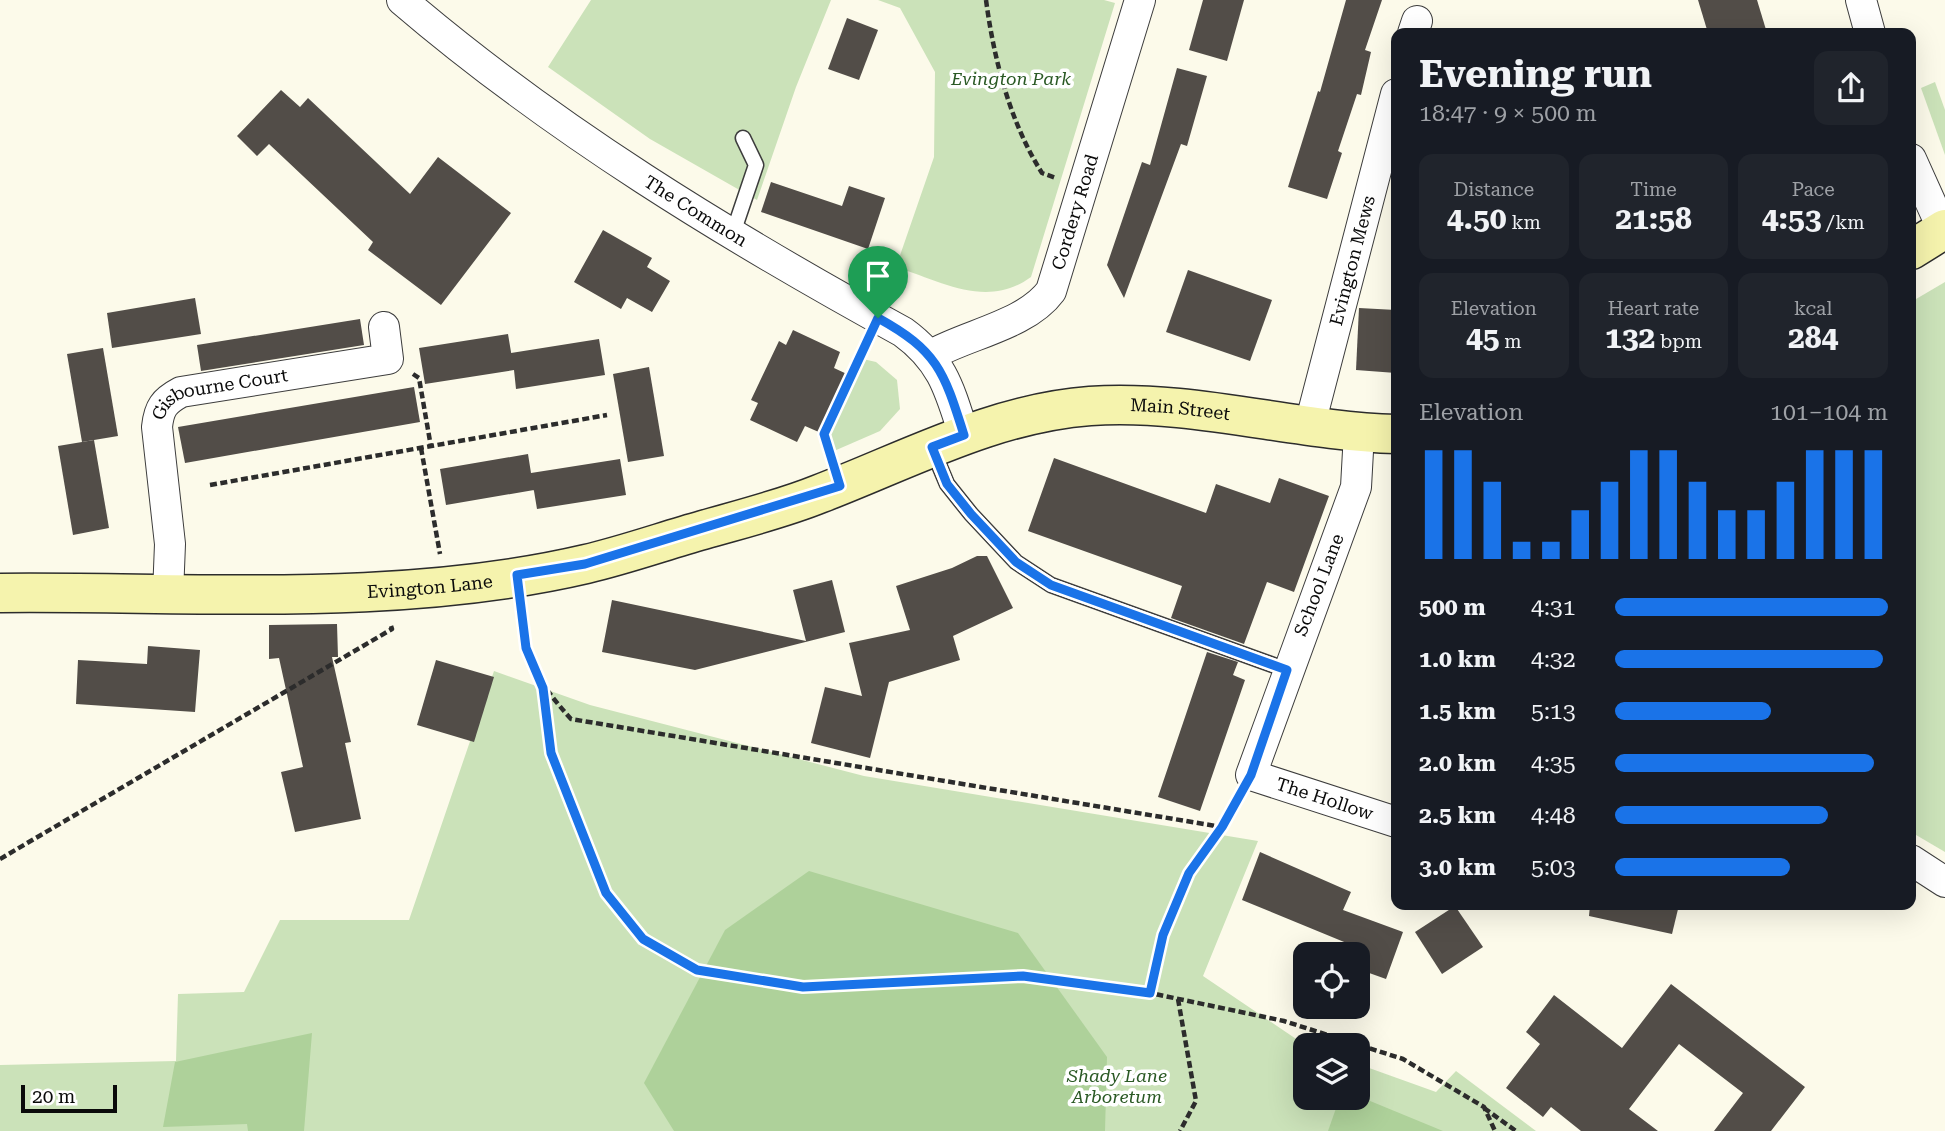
<!DOCTYPE html>
<meta charset="utf-8">
<style>
body{margin:0;font-family:"Roboto Serif",serif;background:#20242c;color:#f1f3f6;height:100vh;display:flex;flex-direction:column;font-size:26px;white-space:nowrap}
*{box-sizing:border-box;margin:0}
p{font-size:23px;color:#9ea1a6}
.icon{flex:none;width:38px;height:38px;fill:none;stroke:currentColor;stroke-width:2;stroke-linecap:round;stroke-linejoin:round}
.map{position:relative;flex:1;overflow:hidden}
.drawer{position:absolute;left:1391px;top:28px;width:525px;height:882px;display:flex;flex-direction:column;background:#171b24;border-radius:14px;box-shadow:0 7px 28px #0002}
.drawer>*{flex:none}
.buttons{position:absolute;left:1293px;top:942px;display:grid;gap:14px}
.buttons a{display:grid;place-items:center;width:77px;height:77px;border-radius:14px;background:#171b24;box-shadow:0 7px 28px #0002;font-size:35px}
.scale{position:absolute;left:21px;bottom:18px;width:96px;box-sizing:border-box;padding-left:7px;border:4px solid #0a0a0a;border-top:0;font-size:19px;line-height:24px;white-space:nowrap;color:#0a0a0a;-webkit-text-stroke:5px #fff;paint-order:stroke}
.pin{position:absolute;display:grid;place-items:center;width:60px;height:60px;color:#fff;margin:-72px -30px;border-radius:50% 50% 50% 0;rotate:-45deg;box-shadow:0 0 7px #0007}
.pin .icon{rotate:45deg}
.round{display:grid;place-items:center;flex:none;width:74px;height:74px;border-radius:14px;background:#20242c}
.overview{display:flex;align-items:center;justify-content:space-between;height:119px;padding:0 28px}
h1{font-size:38px;font-weight:700;line-height:52px}
.figures{display:grid;grid-template-columns:repeat(3,1fr);gap:10px;height:119px;padding:7px 28px}
.figures div{display:grid;align-content:center;border-radius:14px;background:#20242c;text-align:center}
.figures b{font-size:30px;font-weight:700}
.figures small{font-size:19px;font-weight:400}
.figures p{font-size:19px}
.chart{height:196px;padding:14px 28px}
.chart p{display:flex;justify-content:space-between}
.chart svg{width:100%;height:126px;margin-top:7px;stroke:#1a73e8;stroke-width:6}
ul{padding:0 28px;list-style:none;font-size:23px}
li{display:grid;grid-template-columns:112px 84px 1fr;align-items:center;height:52px}
li i{height:18px;border-radius:9px;background:#1a73e8}
.map>svg:first-child{display:block}
.green{fill:#cbe2b9}
.forest{fill:#aed19a}
.building{fill:#524d48}
.lines{fill:none;stroke-linecap:round;stroke-linejoin:round}
.lane-casing{stroke:#3d3d3d;stroke-width:17}
.street-casing{stroke:#3d3d3d;stroke-width:32}
.secondary-casing{stroke:#2c2c2c;stroke-width:41}
.path{stroke:#2c2c2c;stroke-width:4.5;stroke-dasharray:7 3.5;stroke-linecap:butt}
.lane{stroke:#fff;stroke-width:14}
.street{stroke:#fff;stroke-width:30}
.secondary{stroke:#f5f3ad;stroke-width:38}
.route-casing{stroke:#fff;stroke-width:14}
.route{stroke:#1a73e8;stroke-width:9}
.labels{text-anchor:middle;stroke-width:7;stroke-linejoin:round;paint-order:stroke}
.park-label{font-size:18px;font-style:italic;fill:#2a5924;stroke:#fff}
.street-label{font-size:18px;fill:#0a0a0a;stroke:#fff}
</style>
<div class="map">
<svg width="1945" height="1131" viewBox="0 0 1945 1131">
<rect width="100%" height="100%" fill="#fcfaea"/>
<!-- green -->
<g class="green">
<path d="M591 0H831L796 87 757 200 650 139 548 67Z"/>
<path d="M878 0H1104L1115 3 1031 277C987 309 943 282 896 267L934 157 935 72 900 8Z"/>
<path d="M1935 82 1945 110V155L1921 88Z"/>
<path d="M1945 282V852L1911 832V302Z"/>
<path d="M863 359 876 362 897 380 900 409 880 431 834 451 829 433Z"/>
<path d="M494 671 590 705 864 776 1258 841 1203 976 1305 1045 1306 1097H1358V1064L1436 1092 1456 1071 1536 1131H0V1065L176 1061 178 994 244 992 280 920H409Z"/>
</g>
<!-- forest -->
<g class="forest">
<path d="M809 871 1018 933 1107 1057 1105 1131H674L644 1083 725 930Z"/>
<path d="M312 1033 304 1131H248L247 1124 163 1127 175 1062Z"/>
<path d="M1358 1096 1443 1131H1328L1340 1097Z"/>
</g>
<!-- building -->
<g class="building">
<path d="M1203 0H1244L1227 61 1189 50Z"/>
<path d="M1346 0H1382L1365 50 1371 52 1361 95 1357 94 1338 151 1342 153 1327 199 1288 187 1318 91 1320 92Z"/>
<path d="M1698 0H1757L1767 33H1708Z"/>
<path d="M847 18 878 30 859 80 828 69Z"/>
<path d="M1177 68 1207 76 1187 146 1181 144 1124 298 1107 265 1142 162 1150 165Z"/>
<path d="M281 90 300 107 308 98 410 194 438 157 511 213 441 305 368 250 373 242 269 144 257 156 237 136Z"/>
<path d="M771 182 842 206 849 186 885 198 868 249 761 212Z"/>
<path d="M603 230 652 258 647 267 670 281 652 312 627 298 621 309 574 282Z"/>
<path d="M1188 270 1272 300 1250 361 1166 332Z"/>
<path d="M195 298 201 334 112 348 107 313Z"/>
<path d="M1359 308 1396 310V373L1356 370Z"/>
<path d="M360 319 364 345 201 371 197 345Z"/>
<path d="M793 330 840 352 834 368 849 375 821 433 805 426 797 442 750 420 758 403 751 400 779 341 786 345Z"/>
<path d="M508 334 512 358 511 353 599 339 605 375 516 389 514 370 425 384 419 348Z"/>
<path d="M103 348 118 436 82 442 67 354Z"/>
<path d="M649 367 664 456 628 462 613 374Z"/>
<path d="M414 387 420 422 185 463 178 427Z"/>
<path d="M94 440 109 528 73 535 58 446Z"/>
<path d="M528 454 531 473 620 459 626 495 537 509 533 485 534 490 446 505 440 469Z"/>
<path d="M1054 458 1206 513 1216 484 1270 503 1279 478 1329 496 1294 592 1267 582 1244 644 1171 618 1182 586 1028 531Z"/>
<path d="M977 556H987L1013 608 953 636 960 660 889 682 870 758 811 743 825 687 862 696 849 643 910 630 896 586 952 568Z"/>
<path d="M832 580 845 632 695 670 602 652 612 600 806 641 793 590Z"/>
<path d="M337 624 338 657H332L351 742 345 743 361 819 295 832 281 772 303 767 279 658 269 659V625Z"/>
<path d="M148 646 200 650 195 712 76 704 78 660 147 664Z"/>
<path d="M1207 652 1238 662 1233 675 1245 680 1200 811 1158 797Z"/>
<path d="M436 660 494 677 474 742 417 725Z"/>
<path d="M1260 852 1351 892 1343 910 1403 932 1386 979 1358 969V954H1346L1349 944 1242 900Z"/>
<path d="M1590 905H1679L1672 934 1589 916Z"/>
<path d="M1455 906 1483 947 1442 974 1415 932Z"/>
<path d="M1671 984 1805 1087 1771 1131H1714L1743 1093 1679 1044 1629 1109 1658 1131H1581L1551 1107 1543 1117 1506 1088 1540 1044 1526 1032 1554 995 1622 1048Z"/>
</g>
<g class="lines">
<!-- lane casing -->
<g class="lane-casing">
<g id="lane">
<path d="M733 233 756 165 743 138"/>
<path d="M932 448 947 484 971 514 1016 562 1051 585 1287 670"/>
</g>
</g>
<!-- street casing -->
<g class="street-casing">
<g id="street">
<path id="s1" d="M402 0C554 130 728 236 903 332 943 361 950 391 964 435"/>
<path d="M1861 0 1870 33"/>
<path d="M1413 33 1417 21"/>
<path d="M1911 159 1943 230"/>
<path id="s2" d="M931 355C968 334 1026 325 1051 291L1140 0"/>
<path id="s3" d="M1309 428 1396 94"/>
<path id="s4" d="M1359 433 1356 487 1251 775 1396 822"/>
<path id="s5" d="M168 594 170 544 157 427C159 408 164 401 181 392L388 359 384 327"/>
<path d="M1911 860 1945 882"/>
</g>
</g>
<!-- secondary casing -->
<g class="secondary-casing">
<g id="secondary">
<path d="M1911 250 1945 229"/>
<path id="s6" d="M0 593C192 591 398 608 586 564 625 555 664 541 703 530 741 519 782 509 819 494 908 460 994 413 1090 406 1193 399 1294 431 1396 434"/>
</g>
</g>
<!-- path -->
<g class="path">
<path d="M986 0C994 60 1010 122 1042 173L1056 178"/>
<path d="M413 374 419 378 431 447"/>
<path d="M421 448 440 554"/>
<path d="M830 451 824 434 866 344"/>
<path d="M210 485 607 415"/>
<path d="M521 611C527 662 537 681 571 719L1222 827"/>
<path d="M543 688 551 753 606 893 643 939 697 970 803 987 1023 976 1150 993"/>
<path d="M1237 800 1189 873 1163 935 1150 993 1284 1021 1403 1059 1484 1107 1495 1131"/>
<path d="M0 859 392 629 391 626"/>
<path d="M1178 999 1196 1101 1180 1131"/>
<path d="M1484 1108 1516 1131"/>
</g>
<!-- lane -->
<use href="#lane" class="lane"/>
<!-- street -->
<use href="#street" class="street"/>
<!-- secondary -->
<use href="#secondary" class="secondary"/>
</g>
<g class="lines">
<!-- route casing -->
<g class="route-casing">
<path id="route" d="M878 318C938 351 944 372 964 435L932 447 947 484 971 514 1016 562 1051 585 1287 670 1251 775 1222 827 1189 873 1163 935 1150 993 1023 976 803 987 697 970 643 939 606 893 551 753 543 688 526 648 517 575 585 564 840 486 824 434Z"/>
</g>
<!-- route -->
<use href="#route" class="route"/>
</g>
<g class="labels">
<!-- park labels -->
<g class="park-label">
<text x="1011" y="85">Evington Park</text>
<text x="1117" y="1082">Shady Lane<tspan x="1117" dy="21">Arboretum</tspan></text>
</g>
<!-- street labels -->
<g class="street-label">
<text dy="6" stroke="none"><textPath href="#s1" startOffset="362">The Common</textPath></text>
<text dy="6" stroke="none"><textPath href="#s2" startOffset="220">Cordery Road</textPath></text>
<text dy="6" stroke="none"><textPath href="#s3" startOffset="173">Evington Mews</textPath></text>
<text dy="6" stroke="none"><textPath href="#s5" startOffset="248">Gisbourne Court</textPath></text>
<text dy="6" stroke="none"><textPath href="#s6" startOffset="1208">Main Street</textPath></text>
<text dy="6" stroke="none"><textPath href="#s6" startOffset="430">Evington Lane</textPath></text>
<text transform="translate(1319 585) rotate(-69)" y="6">School Lane</text>
<text dy="6" stroke="none"><textPath href="#s4" startOffset="438">The Hollow</textPath></text>
</g>
</g>
</svg>
<div class="buttons">
<a><svg class="icon" aria-label="locate" viewBox="0 0 24 24"><circle cx="12" cy="12" r="6"/><path d="M12 2v4M12 18v4M2 12h4M18 12h4"/></svg></a>
<a><svg class="icon" aria-label="layers" viewBox="0 0 24 24"><path d="M12 4l9 5-9 5-9-5zM3 14l9 5 9-5"/></svg></a>
</div>
<div class="scale">20 m</div>
<div class="pin" style="left:878px;top:318px;background:#1e9e55"><svg class="icon" aria-label="arrive" viewBox="0 0 24 24"><path d="M6 21V4h12l-3 4 3 4H6"/></svg></div>
<section class="drawer">
<div class="overview"><div><h1>Evening run</h1><p>18:47 · 9 × 500 m</p></div><a class="round"><svg class="icon" aria-label="share" viewBox="0 0 24 24"><path d="M12 15V3M7 8l5-5 5 5M5 13v7h14v-7"/></svg></a></div>
<div class="figures">
<div><p>Distance</p><b>4.50<small> km</small></b></div>
<div><p>Time</p><b>21:58</b></div>
<div><p>Pace</p><b>4:53<small> /km</small></b></div>
</div>
<div class="figures">
<div><p>Elevation</p><b>45<small> m</small></b></div>
<div><p>Heart rate</p><b>132<small> bpm</small></b></div>
<div><p>kcal</p><b>284</b></div>
</div>
<div class="chart"><p><span>Elevation</span>101–104 m</p>
<svg viewBox="0 0 160 44" preserveAspectRatio="none"><path d="M5 44V6M15 44V6M25 44V17M35 44V38M45 44V38M55 44V27M65 44V17M75 44V6M85 44V6M95 44V17M105 44V27M115 44V27M125 44V17M135 44V6M145 44V6M155 44V6"/></svg>
</div>
<ul>
<li><b>500 m</b>4:31<i style="width:100%"></i></li>
<li><b>1.0 km</b>4:32<i style="width:98%"></i></li>
<li><b>1.5 km</b>5:13<i style="width:57%"></i></li>
<li><b>2.0 km</b>4:35<i style="width:95%"></i></li>
<li><b>2.5 km</b>4:48<i style="width:78%"></i></li>
<li><b>3.0 km</b>5:03<i style="width:64%"></i></li>
</ul>
</section>
</div>
